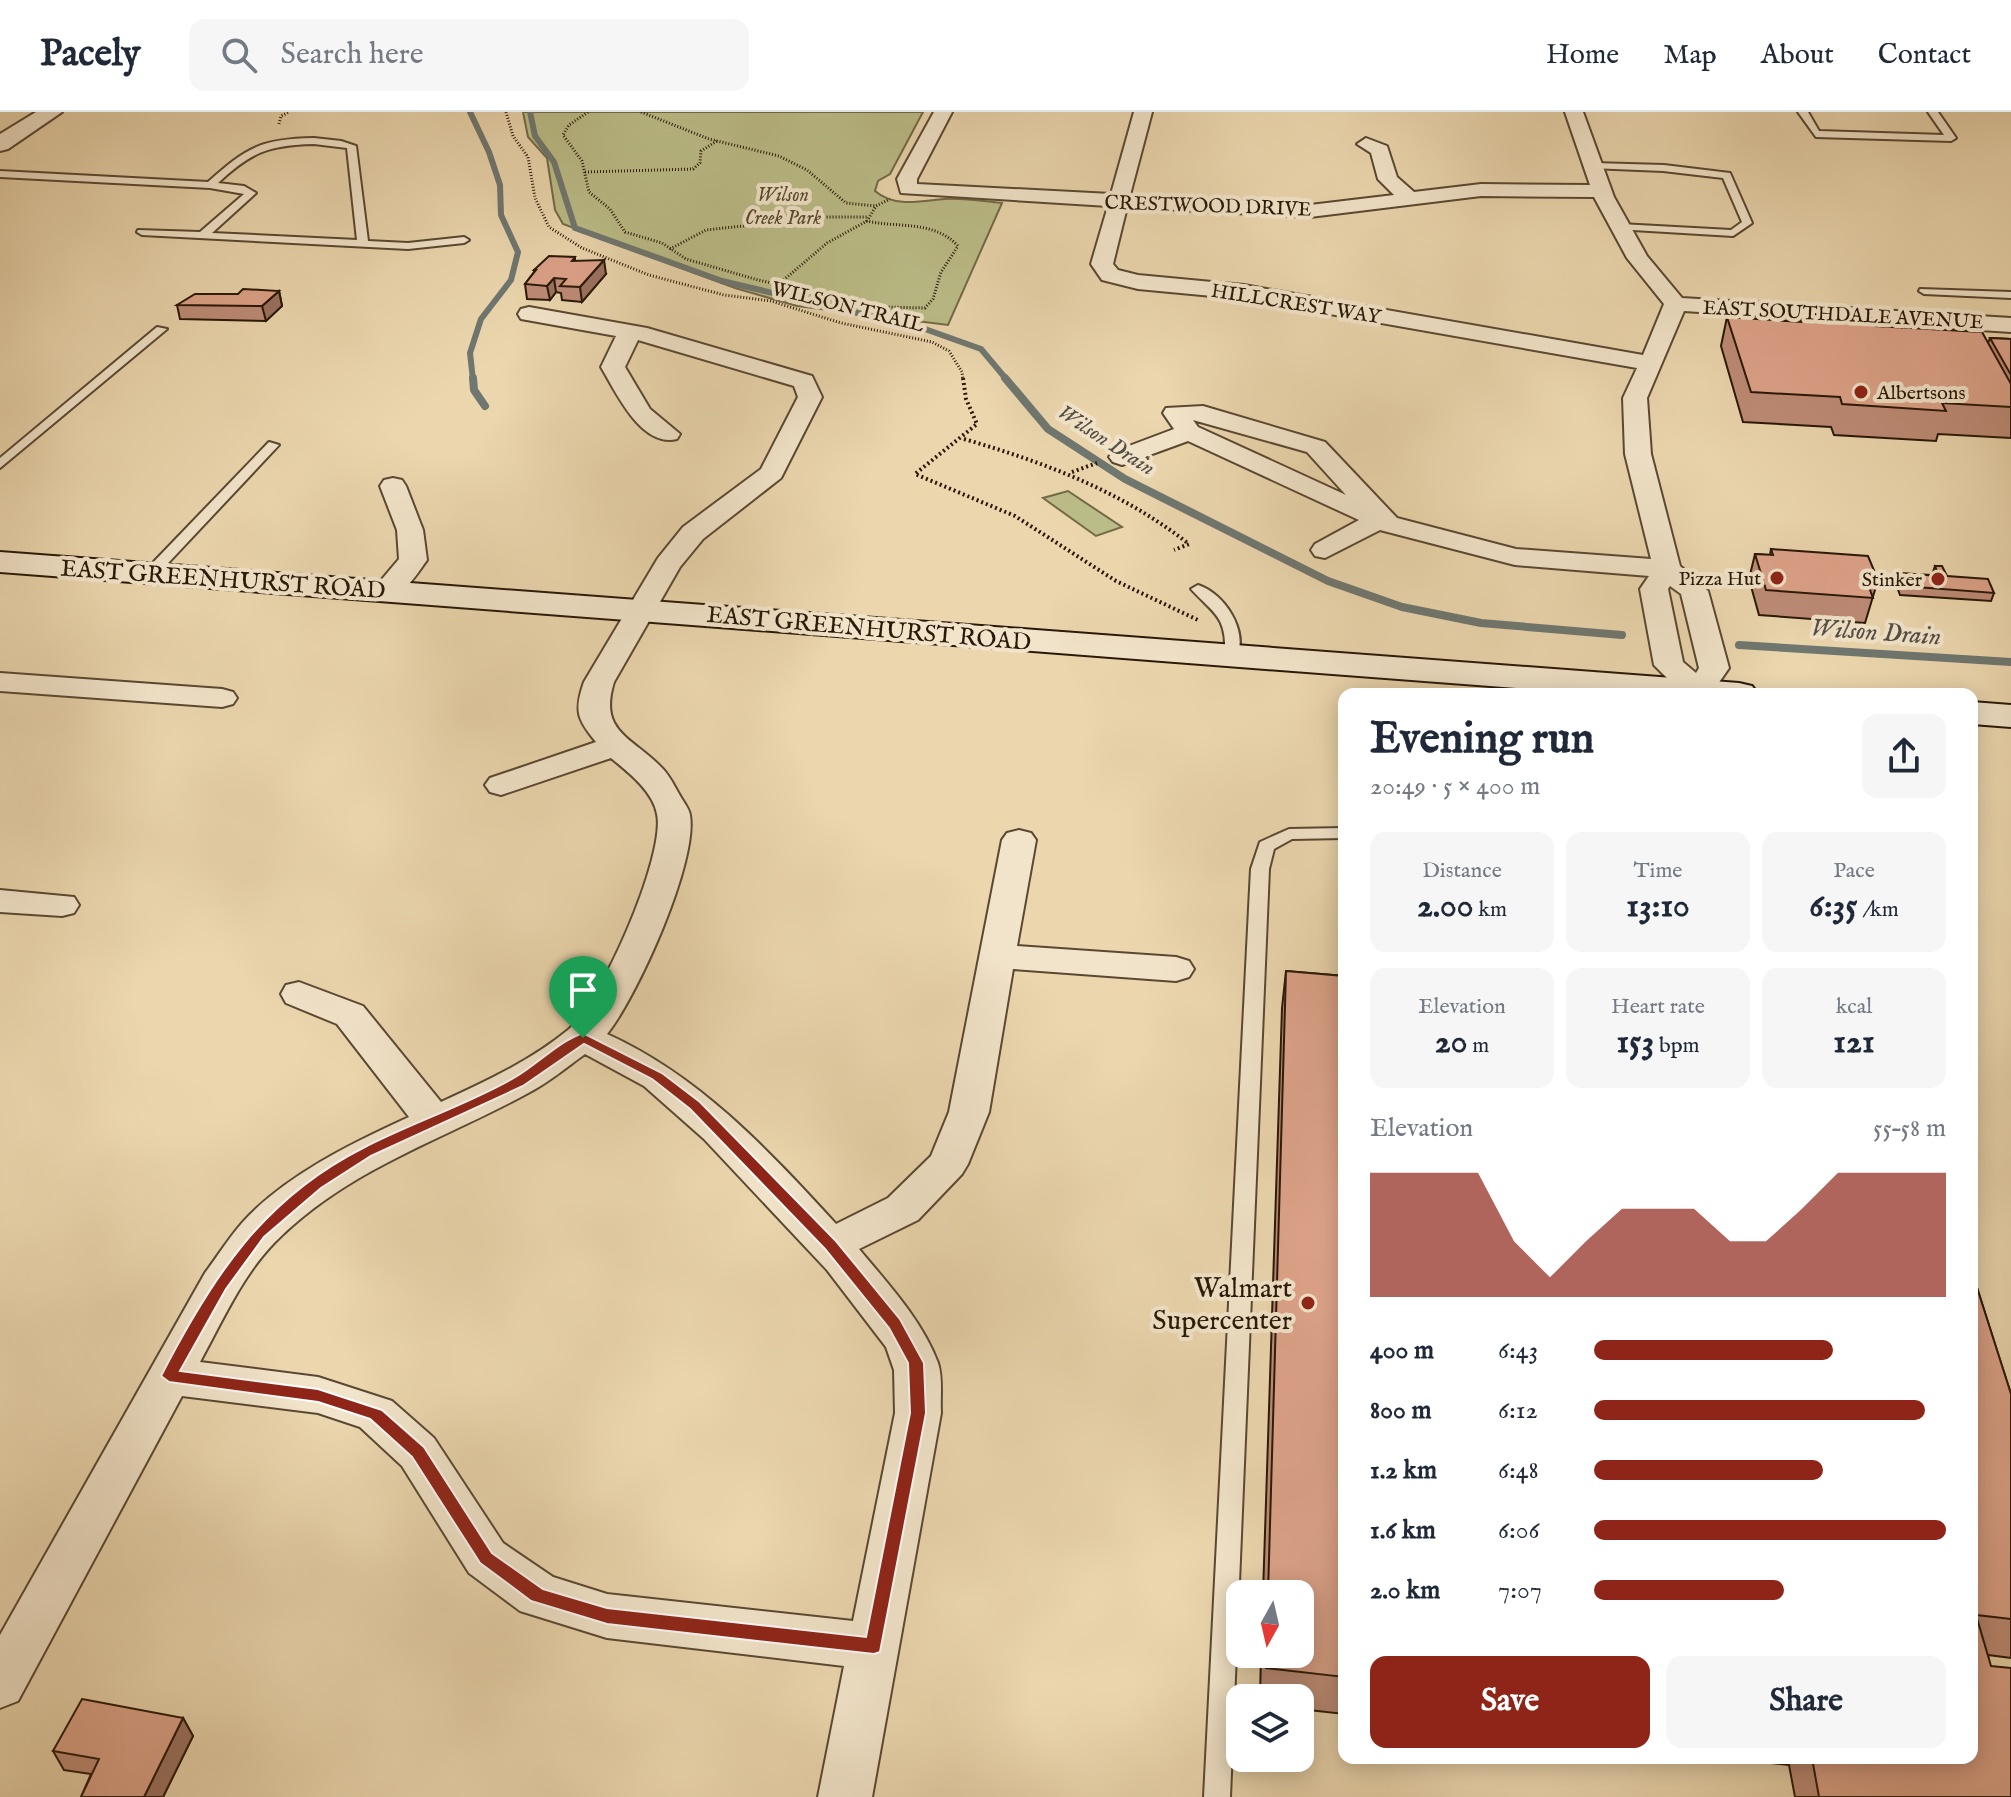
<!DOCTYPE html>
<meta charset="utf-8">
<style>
body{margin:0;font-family:"IM FELL English",serif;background:#f6f6f7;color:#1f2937;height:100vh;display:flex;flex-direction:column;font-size:30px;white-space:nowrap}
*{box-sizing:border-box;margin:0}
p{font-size:26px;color:#747a83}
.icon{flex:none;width:44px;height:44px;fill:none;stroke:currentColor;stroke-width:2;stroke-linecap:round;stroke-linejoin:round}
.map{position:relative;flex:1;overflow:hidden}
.drawer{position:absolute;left:1338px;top:576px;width:640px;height:1076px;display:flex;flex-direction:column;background:#fff;border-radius:16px;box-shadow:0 4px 20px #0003}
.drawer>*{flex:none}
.needle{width:52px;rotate:188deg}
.controls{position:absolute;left:1226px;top:1468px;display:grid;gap:16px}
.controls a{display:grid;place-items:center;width:88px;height:88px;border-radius:16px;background:#fff;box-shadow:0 4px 20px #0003;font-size:40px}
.pin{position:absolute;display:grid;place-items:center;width:68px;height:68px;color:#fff;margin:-82px -34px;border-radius:50% 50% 50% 0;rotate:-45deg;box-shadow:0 0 8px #0007}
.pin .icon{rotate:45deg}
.round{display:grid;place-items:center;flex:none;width:84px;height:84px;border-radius:16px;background:#f6f6f7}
.overview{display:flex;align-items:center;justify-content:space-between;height:136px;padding:0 32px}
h1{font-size:44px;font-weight:700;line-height:60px}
.figures{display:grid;grid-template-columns:repeat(3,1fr);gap:12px;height:136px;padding:8px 32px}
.figures div{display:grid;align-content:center;border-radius:16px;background:#f6f6f7;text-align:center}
.figures b{font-size:34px;font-weight:700}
.figures small{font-size:22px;font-weight:400}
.figures p{font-size:22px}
.chart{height:224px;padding:16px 32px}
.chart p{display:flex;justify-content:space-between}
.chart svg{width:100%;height:144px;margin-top:8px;fill:#8f2418;opacity:.7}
.primary-button{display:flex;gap:16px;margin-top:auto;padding:16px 32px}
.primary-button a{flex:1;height:92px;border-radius:16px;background:#8f2418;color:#fff;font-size:32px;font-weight:700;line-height:92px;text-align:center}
.primary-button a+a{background:#f6f6f7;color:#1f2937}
ul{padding:0 32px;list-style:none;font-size:26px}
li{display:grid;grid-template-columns:128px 96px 1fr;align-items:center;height:60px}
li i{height:20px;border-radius:10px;background:#8f2418}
header{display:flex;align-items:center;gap:48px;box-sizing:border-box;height:112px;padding:0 40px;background:#fff;border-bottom:2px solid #e0e1e3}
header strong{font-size:38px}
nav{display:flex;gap:44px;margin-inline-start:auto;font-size:28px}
.search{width:560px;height:72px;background:#f6f6f7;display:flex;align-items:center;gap:20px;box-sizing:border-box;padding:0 28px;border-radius:16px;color:#747a83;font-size:30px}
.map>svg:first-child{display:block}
.green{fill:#bbbd88;stroke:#726a48;stroke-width:2}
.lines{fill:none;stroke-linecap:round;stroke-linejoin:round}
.stream-far1{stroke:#6f7770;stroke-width:6}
.stream{stroke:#6f7770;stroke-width:8}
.service-casing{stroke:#5a4832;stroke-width:4}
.minor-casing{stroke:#5a4832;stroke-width:4}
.tertiary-casing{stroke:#5a4832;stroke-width:4}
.secondary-casing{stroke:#291808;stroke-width:4}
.path-far1{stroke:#291808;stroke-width:3;stroke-dasharray:1 2;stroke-linecap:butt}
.path{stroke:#291808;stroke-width:4;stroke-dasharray:2 3;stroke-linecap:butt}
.service{fill:#f2e4ca;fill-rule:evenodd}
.minor{fill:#f2e4ca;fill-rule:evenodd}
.tertiary{fill:#f2e4ca;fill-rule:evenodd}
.secondary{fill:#f2e4ca;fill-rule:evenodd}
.wall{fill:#be8c77;stroke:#291808;stroke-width:2}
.shaded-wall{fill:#9b7261;stroke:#291808;stroke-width:2}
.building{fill:#dda38a;stroke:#291808;stroke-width:2}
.route{fill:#8f2418;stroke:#fff;stroke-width:2;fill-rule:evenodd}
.poi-dot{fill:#8f2418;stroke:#f2e4ca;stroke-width:3}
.labels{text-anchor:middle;stroke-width:8;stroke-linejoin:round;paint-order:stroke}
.far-park-label{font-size:20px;font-style:italic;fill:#554a2e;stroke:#f2e4ca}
.far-street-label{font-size:20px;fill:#291808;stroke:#f2e4ca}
.far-poi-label{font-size:20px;fill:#291808;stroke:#f2e4ca;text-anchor:end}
.far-water-label{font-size:22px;font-style:italic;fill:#524f45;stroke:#f2e4ca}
.street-label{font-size:24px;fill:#291808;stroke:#f2e4ca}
.water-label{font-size:26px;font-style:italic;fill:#524f45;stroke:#f2e4ca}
.near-poi-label{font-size:28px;fill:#291808;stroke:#f2e4ca;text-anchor:end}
</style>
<header>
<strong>Pacely</strong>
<div class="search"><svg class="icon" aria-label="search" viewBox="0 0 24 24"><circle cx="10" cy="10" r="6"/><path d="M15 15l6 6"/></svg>Search here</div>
<nav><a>Home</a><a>Map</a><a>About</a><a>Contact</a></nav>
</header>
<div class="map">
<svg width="2011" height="1685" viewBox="0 0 2011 1685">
<rect width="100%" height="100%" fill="#ebd6ae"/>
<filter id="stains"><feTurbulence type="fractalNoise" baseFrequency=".0025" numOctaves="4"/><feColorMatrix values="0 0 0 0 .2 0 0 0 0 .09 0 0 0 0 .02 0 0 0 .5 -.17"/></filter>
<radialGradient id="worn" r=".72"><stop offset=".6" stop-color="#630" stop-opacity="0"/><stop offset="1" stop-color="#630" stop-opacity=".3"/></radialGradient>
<!-- green -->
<g class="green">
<path d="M523 0H923L890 62 878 69 875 79C895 96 921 89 944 87 963 86 983 89 1002 91L948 213 797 194 735 176 563 112 555 98 547 46 528 25Z"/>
<path d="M1068 379 1122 415 1096 424 1043 386Z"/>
</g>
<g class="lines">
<!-- stream-far1 -->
<g class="stream-far1">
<path d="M470 0 489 40 500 73 501 103 518 140 511 168 481 207 470 241 473 268"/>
<path d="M530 0 535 24 554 50 575 116 722 169 925 217 981 237 1007 268"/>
</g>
<!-- stream -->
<g class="stream">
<path d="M473 266 474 278 485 294"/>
<path d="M1005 266 1048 317 1125 367 1328 469 1402 495 1481 511 1622 523"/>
<path d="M1739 533 2011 550"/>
</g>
<!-- service casing -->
<g class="service-casing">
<g id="service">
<path d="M1798 0H1808L1819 19 1944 23 1928 0H1938L1956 26 1951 29 1816 25Z"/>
<path d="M314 26 341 29 356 34 368 129 408 131 464 125 469 128 464 131 408 137 142 123 137 120 138 118 200 120 244 82 210 76 0 65V59L208 70C247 35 261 27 314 26ZM314 32 347 36 357 128 212 121 256 81 244 74 218 71C251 40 269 33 314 32Z"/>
<path d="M1593 51 1664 53 1730 61 1752 111 1733 124 1616 117 1615 115 1620 112 1731 118 1742 110 1723 66 1663 59 1590 56V52Z"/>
<path d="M1920 177 2011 180V186L1924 182 1919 179Z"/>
<path d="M157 215 167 217 0 356V346Z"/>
<path d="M269 330 279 333 155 465H145V459Z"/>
<path d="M1198 473C1225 482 1248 518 1237 546H1227L1225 543C1227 504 1214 502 1191 477Z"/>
<path d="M1344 716V726L1292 727 1274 737 1269 757 1230 1685H1204L1251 757 1260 730 1289 717Z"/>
</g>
</g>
<!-- minor casing -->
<g class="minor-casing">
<g id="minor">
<path d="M934 0H952L917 67V72L1111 82 1134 0H1152L1130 83 1310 93 1394 83 1378 67 1371 41 1357 32 1366 26 1387 34 1397 65 1414 80 1481 72 1590 73 1565 0H1583L1614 85 1647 144 1682 186 2011 206V220L1684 199 1647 286 1651 342 1680 454 1708 479 1729 556 1711 582H1683L1654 553 1640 477 1649 464 1515 453 1380 418 1325 446 1315 444 1311 438 1315 432 1359 408 1188 329 1122 353 1113 350 1109 345 1113 340 1174 317 1163 301 1166 296 1203 294 1325 330 1397 406 1516 437 1651 447 1625 342 1623 286 1637 256 1244 187 1138 177 1102 168 1091 152 1108 94 901 81 897 67ZM1481 84 1594 85 1627 146 1664 192 1643 243 1244 173 1138 163 1118 158 1113 152 1127 95 1310 105ZM1193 308 1307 340 1346 383 1198 315ZM1670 474 1681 482 1699 556 1696 561 1683 550 1668 477Z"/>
<path d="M529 195 647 216 812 264 822 285 781 366 703 427 680 455 614 570C598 621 633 625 662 656 669 663 674 673 679 682 682 688 689 696 690 703 698 750 637 885 607 922 700 964 768 1038 836 1112L888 1086 931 1044 949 1000 1002 728 1007 721 1019 718 1031 721 1036 728 1017 834 1176 845 1189 849 1194 857 1189 865 1176 869 1013 857 989 1000 968 1052 962 1062 918 1108 859 1137C888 1172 922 1208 938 1251 943 1266 940 1285 941 1301L872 1685H818L844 1554 607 1526 520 1499 469 1461 402 1354 360 1315 318 1301 182 1284 18 1589 0 1596V1523L205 1161C217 1145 228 1127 242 1111 284 1064 352 1031 409 1005L337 912 286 891 281 882 286 873 299 870 363 894 441 990C485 970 530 949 568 918 601 891 666 743 657 702 653 679 628 660 611 646L501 683 490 680 485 673 490 666 596 630C577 607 574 599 584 570L658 446 683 415 761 357 798 285 794 274 638 228 625 255 650 297 680 322 677 327C641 336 616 280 601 255L616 224 521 207 518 202 521 197ZM585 942 644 974 704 1027 827 1158 886 1235 894 1258 895 1301 853 1509 607 1482 553 1465 503 1431 434 1326 392 1289 318 1265 200 1250C222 1210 242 1164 274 1131 348 1056 441 1029 530 980 549 970 567 955 585 942Z"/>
<path d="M393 366 402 368 406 374 423 418 427 448C414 466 400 491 376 485L372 479 399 447 397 418 380 374 384 368Z"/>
<path d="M0 561 222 577 233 580 237 586 233 592 222 595 0 579Z"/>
<path d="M0 778 74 785 79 793 74 801 62 804 0 800Z"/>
</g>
</g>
<!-- tertiary casing -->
<g class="tertiary-casing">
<path id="tertiary" d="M36 0H62L8 37 0 39V22Z"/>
</g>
<!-- secondary casing -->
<g class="secondary-casing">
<g id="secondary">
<path d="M0 440 1739 571 1752 574 1758 582H1593L0 460Z"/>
<path d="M1972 590 2011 593V615L1972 612Z"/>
</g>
</g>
<!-- path-far1 -->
<g class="path-far1">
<path d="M506 0 513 24 528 45 535 86 549 115 582 136 649 163 724 183 771 189 841 211 932 230 949 239 962 260 963 268"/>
<path d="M588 0 569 13 563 23 582 49 589 80 610 97 625 120 662 131 686 147 758 168 884 195 925 196 933 187 941 160 958 134C934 108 898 116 867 109L876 94 890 87"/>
<path d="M641 0 709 27 779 44 807 58 846 91 876 94"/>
<path d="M279 12 281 4 289 0"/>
<path d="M585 60 693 57 700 51 701 39 717 29"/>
<path d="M670 137 706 118 824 105H867"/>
<path d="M779 172 827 131 867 109"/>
</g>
<!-- path -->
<g class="path">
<path d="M963 266 966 287 977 312 915 362 1015 404 1116 469 1200 509"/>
<path d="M964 327C1046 351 1121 379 1189 432L1174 438"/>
<path d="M1072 360 1097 351"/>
</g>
<!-- service -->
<use href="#service" class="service"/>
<!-- minor -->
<use href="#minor" class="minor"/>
<!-- tertiary -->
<use href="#tertiary" class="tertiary"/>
<!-- secondary -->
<use href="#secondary" class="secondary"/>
</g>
<!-- wall -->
<g class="wall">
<path d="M575 145V149L606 162 582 190 562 188 561 181 556 180 550 188 527 187 525 172 534 160V158Z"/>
<path d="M279 179 282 194 266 209 180 207 177 193 238 182Z"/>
<path d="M1816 201 1875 214 1988 231 1990 226 2011 227V326L1938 322 1936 329 1834 323 1831 315 1743 310 1721 234 1727 205 1798 210 1799 206 1814 207Z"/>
<path d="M1771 437 1878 468 1865 511 1759 503 1749 467 1755 442 1770 443Z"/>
<path d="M1935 454 1947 464 1994 481 1991 489 1900 483 1895 469 1898 461 1932 463Z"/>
<path d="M1286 859 1344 864V1602L1300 1597V1586H1260L1261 1542H1300V1482H1263L1282 896Z"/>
<path d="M1972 1160 2011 1282V1546L1988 1543 2011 1685H1795L1789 1653 1727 1646H1972Z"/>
<path d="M183 1606 193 1624 163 1685H81L91 1662 64 1658 53 1639Z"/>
</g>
<!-- shaded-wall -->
<g class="shaded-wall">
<path d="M604 148 606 162 582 190 580 175Z"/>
<path d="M554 166 556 180 550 188 547 174Z"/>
<path d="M279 179 282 194 266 209 262 194Z"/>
<path d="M183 1606 193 1624 163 1685H144Z"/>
</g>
<!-- building -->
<g class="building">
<path d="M549 144 575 145 572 149 604 148 580 175 560 174 566 167 554 166 547 174 525 172 536 158H534Z"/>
<path d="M243 177 279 179 262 194 177 193 195 182H238Z"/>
<path d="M1816 201 1871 204 1875 214 1982 220 2011 272V295L1942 291 1946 299 1842 292 1840 285 1751 280 1727 205 1801 210 1799 206 1818 207Z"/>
<path d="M1990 226 2011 227V263Z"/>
<path d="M1771 437 1868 444 1878 468 1866 467 1873 486 1766 478 1755 442 1773 443Z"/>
<path d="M1935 454H1942L1947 464 1988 467 1994 481 1903 474 1898 461 1939 464Z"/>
<path d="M1286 859 1344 864V1565L1266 1556V1542H1300V1482H1268Z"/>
<path d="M1972 1160 2011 1282V1507L1976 1503 1991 1554 2011 1556V1685H1819L1812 1646H1972Z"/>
<path d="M82 1587 183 1606 144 1685H81L99 1647 53 1639Z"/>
</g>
<!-- route -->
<path class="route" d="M583 921 662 961 700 990 836 1129 900 1207 924 1251 926 1301 880 1540 874 1542 607 1512 531 1489 480 1451 412 1345 370 1307 318 1290 169 1270 161 1264C211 1167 262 1087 363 1036 411 1011 464 994 512 967 536 954 557 930 583 921ZM584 932 652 967 690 997 825 1137 889 1216 908 1251 910 1301 866 1525 607 1496 543 1477 492 1441 424 1335 382 1298 318 1277 180 1259 226 1177 264 1125 321 1076 371 1044 523 974Z"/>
<!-- markers -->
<g class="poi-dot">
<circle cx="1861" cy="280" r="8"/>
<circle cx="1777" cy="466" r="8"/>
<circle cx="1938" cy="467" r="8"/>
<circle cx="1308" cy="1191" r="8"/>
</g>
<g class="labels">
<!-- far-park labels -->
<g class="far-park-label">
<text x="783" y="89">Wilson<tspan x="783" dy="23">Creek Park</tspan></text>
</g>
<!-- far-street labels -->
<g class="far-street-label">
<text transform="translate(1208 93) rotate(2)" y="7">CRESTWOOD DRIVE</text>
<text transform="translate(1296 191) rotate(9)" y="7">HILLCREST WAY</text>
<text transform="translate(848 194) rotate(14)" y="7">WILSON TRAIL</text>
<text transform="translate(1843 202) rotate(3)" y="7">EAST SOUTHDALE AVENUE</text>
</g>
<!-- far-poi labels -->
<g class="far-poi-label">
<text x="1877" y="287" text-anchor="start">Albertsons</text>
<text x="1761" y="473">Pizza Hut</text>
<text x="1922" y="474">Stinker</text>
</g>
<!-- far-water labels -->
<g class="far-water-label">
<text transform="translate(1107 327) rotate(33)" y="8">Wilson Drain</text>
</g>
<!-- street labels -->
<g class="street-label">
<text transform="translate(223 467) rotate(4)" y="8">EAST GREENHURST ROAD</text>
<text transform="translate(869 516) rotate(5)" y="8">EAST GREENHURST ROAD</text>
</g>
<!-- water labels -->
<g class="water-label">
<text transform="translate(1876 519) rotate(4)" y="9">Wilson Drain</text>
</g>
<!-- near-poi labels -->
<g class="near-poi-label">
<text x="1292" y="1185">Walmart<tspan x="1292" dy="32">Supercenter</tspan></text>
</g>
</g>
<rect width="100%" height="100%" filter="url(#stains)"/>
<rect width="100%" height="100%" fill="url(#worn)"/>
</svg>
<div class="controls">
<a><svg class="needle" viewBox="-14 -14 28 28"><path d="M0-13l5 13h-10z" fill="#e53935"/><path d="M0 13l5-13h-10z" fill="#747a83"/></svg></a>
<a><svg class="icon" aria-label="layers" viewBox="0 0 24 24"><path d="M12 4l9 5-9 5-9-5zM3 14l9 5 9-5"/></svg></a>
</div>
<div class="pin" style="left:583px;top:926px;background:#1e9e55"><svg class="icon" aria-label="arrive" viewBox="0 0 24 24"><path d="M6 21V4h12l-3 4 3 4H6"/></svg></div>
<section class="drawer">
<div class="overview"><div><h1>Evening run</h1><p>20:49 · 5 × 400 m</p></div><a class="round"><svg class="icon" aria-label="share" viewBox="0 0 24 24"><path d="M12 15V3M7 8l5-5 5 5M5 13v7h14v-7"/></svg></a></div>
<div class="figures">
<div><p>Distance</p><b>2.00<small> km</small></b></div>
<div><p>Time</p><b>13:10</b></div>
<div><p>Pace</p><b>6:35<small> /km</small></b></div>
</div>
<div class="figures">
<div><p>Elevation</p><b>20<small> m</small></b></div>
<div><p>Heart rate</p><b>153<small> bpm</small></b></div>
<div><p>kcal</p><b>121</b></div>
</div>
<div class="chart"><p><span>Elevation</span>55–58 m</p>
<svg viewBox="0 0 160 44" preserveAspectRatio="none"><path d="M0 44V6L10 6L20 6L30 6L40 27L50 38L60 27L70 17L80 17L90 17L100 27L110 27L120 17L130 6L140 6L150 6L160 6V44z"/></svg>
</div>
<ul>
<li><b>400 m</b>6:43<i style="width:68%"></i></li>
<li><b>800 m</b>6:12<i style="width:94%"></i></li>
<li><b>1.2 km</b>6:48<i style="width:65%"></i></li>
<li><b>1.6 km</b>6:06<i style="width:100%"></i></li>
<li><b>2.0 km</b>7:07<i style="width:54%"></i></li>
</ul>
<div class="primary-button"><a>Save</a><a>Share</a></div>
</section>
</div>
